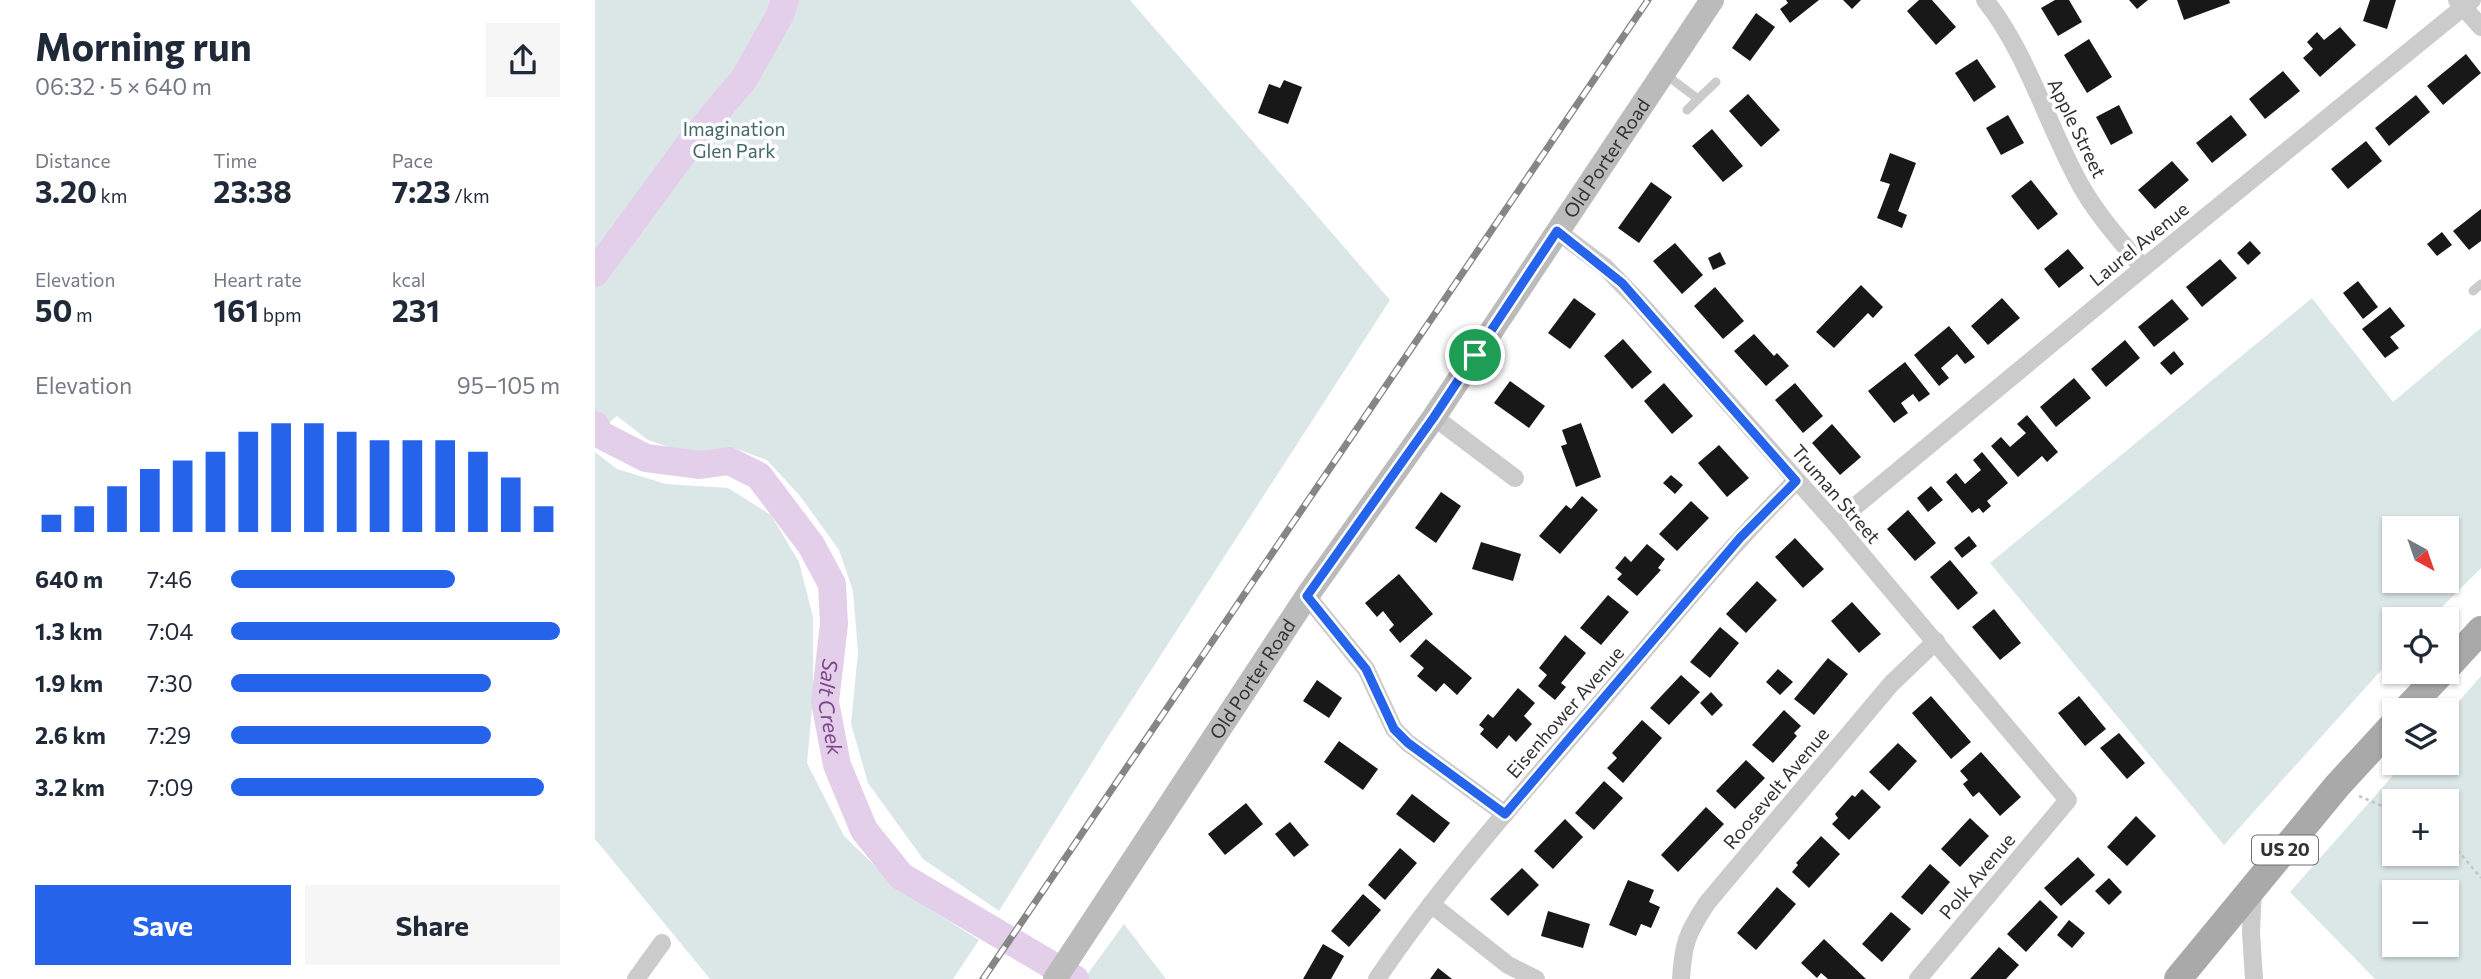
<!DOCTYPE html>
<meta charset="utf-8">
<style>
body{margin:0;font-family:Commissioner,sans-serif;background:#f6f6f7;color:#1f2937;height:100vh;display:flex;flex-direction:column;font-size:26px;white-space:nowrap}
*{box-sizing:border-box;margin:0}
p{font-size:23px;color:#747a83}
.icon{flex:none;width:38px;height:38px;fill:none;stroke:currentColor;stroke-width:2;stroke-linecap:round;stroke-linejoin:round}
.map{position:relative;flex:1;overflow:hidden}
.panel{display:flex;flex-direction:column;background:#fff;width:595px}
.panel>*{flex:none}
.needle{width:46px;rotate:140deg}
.tools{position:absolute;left:1787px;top:516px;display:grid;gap:14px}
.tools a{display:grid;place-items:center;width:77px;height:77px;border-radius:0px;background:#fff;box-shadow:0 2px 5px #0004;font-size:35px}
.pin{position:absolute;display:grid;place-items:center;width:60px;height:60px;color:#fff;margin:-30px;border:4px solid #fff;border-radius:50%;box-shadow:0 2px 7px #0007}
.round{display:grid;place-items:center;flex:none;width:74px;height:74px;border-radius:0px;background:#f6f6f7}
.head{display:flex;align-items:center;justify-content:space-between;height:119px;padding:0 35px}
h1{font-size:38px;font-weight:700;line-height:52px}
.metrics{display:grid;grid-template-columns:repeat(3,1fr);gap:10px;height:119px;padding:7px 35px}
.metrics div{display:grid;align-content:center}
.metrics b{font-size:30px;font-weight:700}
.metrics small{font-size:19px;font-weight:400}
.metrics p{font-size:19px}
.chart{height:196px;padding:14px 35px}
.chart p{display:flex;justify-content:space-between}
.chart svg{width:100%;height:126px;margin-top:7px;stroke:#2563eb;stroke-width:6}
.button{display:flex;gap:14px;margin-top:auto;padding:14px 35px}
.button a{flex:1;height:80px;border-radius:0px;background:#2563eb;color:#fff;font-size:28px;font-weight:700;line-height:80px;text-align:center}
.button a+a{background:#f6f6f7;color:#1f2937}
ul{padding:0 35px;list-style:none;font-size:23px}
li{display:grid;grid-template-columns:112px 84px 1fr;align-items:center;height:52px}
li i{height:18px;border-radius:9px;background:#2563eb}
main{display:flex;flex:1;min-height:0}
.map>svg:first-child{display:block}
.green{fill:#dbe7e6;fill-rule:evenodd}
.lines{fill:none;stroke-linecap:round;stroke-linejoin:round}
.river{stroke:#e4cfea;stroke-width:28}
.building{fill:#181818}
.path{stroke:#c5c5c5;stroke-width:2.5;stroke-dasharray:3.5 3.5;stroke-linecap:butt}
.lane{stroke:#cbcbcb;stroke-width:9}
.street{stroke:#cbcbcb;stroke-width:18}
.secondary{stroke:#bbb;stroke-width:24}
.primary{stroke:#a9a9a9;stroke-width:28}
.rail-casing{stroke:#868686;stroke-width:7}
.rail{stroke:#fff;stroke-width:4.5;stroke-dasharray:13;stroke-linecap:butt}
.route-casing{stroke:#fff;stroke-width:14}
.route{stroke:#2563eb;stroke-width:9}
.labels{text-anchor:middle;stroke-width:7;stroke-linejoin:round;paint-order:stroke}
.shield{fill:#fff;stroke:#6f6f6f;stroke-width:2}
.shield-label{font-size:18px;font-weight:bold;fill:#313131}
.street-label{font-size:19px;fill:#313131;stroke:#fff}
.park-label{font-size:19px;fill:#426966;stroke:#fff}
.water-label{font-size:21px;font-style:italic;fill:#7c468c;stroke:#fff}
</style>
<main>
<section class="panel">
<div class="head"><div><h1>Morning run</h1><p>06:32 · 5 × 640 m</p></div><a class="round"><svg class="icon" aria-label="share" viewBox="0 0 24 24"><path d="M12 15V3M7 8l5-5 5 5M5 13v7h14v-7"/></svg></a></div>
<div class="metrics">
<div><p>Distance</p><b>3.20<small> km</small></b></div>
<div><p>Time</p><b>23:38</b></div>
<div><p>Pace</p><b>7:23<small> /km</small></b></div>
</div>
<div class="metrics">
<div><p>Elevation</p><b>50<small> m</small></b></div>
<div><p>Heart rate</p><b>161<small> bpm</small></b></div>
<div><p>kcal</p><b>231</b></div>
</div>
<div class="chart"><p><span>Elevation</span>95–105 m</p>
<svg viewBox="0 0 160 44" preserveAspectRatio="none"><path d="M5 44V38M15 44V35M25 44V28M35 44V22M45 44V19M55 44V16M65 44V9M75 44V6M85 44V6M95 44V9M105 44V12M115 44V12M125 44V12M135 44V16M145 44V25M155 44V35"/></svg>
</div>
<ul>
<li><b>640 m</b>7:46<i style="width:68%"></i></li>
<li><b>1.3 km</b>7:04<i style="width:100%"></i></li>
<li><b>1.9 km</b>7:30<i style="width:79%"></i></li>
<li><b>2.6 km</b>7:29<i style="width:79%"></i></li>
<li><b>3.2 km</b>7:09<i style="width:95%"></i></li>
</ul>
<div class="button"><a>Save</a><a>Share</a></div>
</section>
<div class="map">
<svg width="1886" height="979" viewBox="0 0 1886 979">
<rect width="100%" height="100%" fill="#fff"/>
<!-- green -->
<g class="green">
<path d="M0 0H535L795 300 511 740 404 911 328 859 273 783 256 724 263 652 258 591 244 550 205 496 172 460 139 448 92 453 53 440 22 416 0 434Z"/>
<path d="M1717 298 1798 402 1886 328V568L1835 619 1799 620V656L1629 845 1395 563ZM1852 528V581H1799V528Z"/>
<path d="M0 452 22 469 71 484 133 488 176 515 204 562 218 617V698L212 763 249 836 306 891 384 940 358 979H115L0 839Z"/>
<path d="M1886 676V979H1780L1695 892 1809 763H1852V715ZM1799 802H1852V854H1799ZM1799 892H1852V945H1799Z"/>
<path d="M529 924 571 979H489Z"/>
</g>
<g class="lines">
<!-- river -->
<g class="river">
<path d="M0 273 99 138 149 79 185 15 190 0"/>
<path id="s1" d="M0 425 6 435 51 458 105 465 134 461 164 476 216 545 237 584 239 624 230 702 242 765 269 830 306 876 480 979"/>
</g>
</g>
<!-- building -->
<g class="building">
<path d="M1191 0H1224L1195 23 1185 9 1193 3Z"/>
<path d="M1248 0H1266L1257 9Z"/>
<path d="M1324 0H1337L1361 27 1341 45 1312 11Z"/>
<path d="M1460 0H1474L1487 22 1463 36 1446 8Z"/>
<path d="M1534 0H1553L1542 9Z"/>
<path d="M1582 0H1634L1635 3 1589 20Z"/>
<path d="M1775 0H1801L1792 29 1768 21Z"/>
<path d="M1161 13 1180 27 1155 61 1137 48Z"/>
<path d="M1745 27 1761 45 1725 77 1708 58 1718 49 1712 42 1722 32 1729 40Z"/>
<path d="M1494 39 1517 77 1492 93 1469 55Z"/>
<path d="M1871 54 1886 73 1848 105 1832 86Z"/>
<path d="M1382 59 1401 87 1379 102 1360 73Z"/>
<path d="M1688 71 1705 91 1670 119 1654 99Z"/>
<path d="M689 80 707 87 693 124 663 113 674 84 685 88Z"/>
<path d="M1153 94 1185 130 1166 147 1134 111Z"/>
<path d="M1821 95 1835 112 1794 146 1780 128Z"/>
<path d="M1524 105 1538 133 1516 145 1501 117Z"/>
<path d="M1413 115 1429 143 1406 155 1391 128Z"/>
<path d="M1636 115 1652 135 1617 163 1601 143Z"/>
<path d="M1117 129 1148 166 1128 182 1097 146Z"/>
<path d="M1771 141 1787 161 1753 189 1736 169Z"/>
<path d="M1295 153 1321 163 1303 211 1312 215 1307 228 1282 218 1295 184 1285 181Z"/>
<path d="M1577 161 1594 180 1560 209 1543 190Z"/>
<path d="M1436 180 1463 214 1443 230 1416 196Z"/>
<path d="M1056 182 1077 197 1044 243 1023 228Z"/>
<path d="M1886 209V241L1874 250 1858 231Z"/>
<path d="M1847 232 1857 245 1842 256 1832 244Z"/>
<path d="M1655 241 1666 253 1653 265 1642 253Z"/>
<path d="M1080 243 1108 275 1087 294 1058 261Z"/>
<path d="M1473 249 1489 268 1464 288 1449 269Z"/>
<path d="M1125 252 1131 264 1118 270 1113 258Z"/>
<path d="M1625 259 1642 278 1607 307 1591 287Z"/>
<path d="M1763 281 1783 307 1768 319 1748 293Z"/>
<path d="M1266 285 1288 307 1278 318 1273 313 1239 348 1221 332Z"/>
<path d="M1120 287 1149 321 1128 339 1099 306Z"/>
<path d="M979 298 1001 314 975 349 953 333Z"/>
<path d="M1407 298 1425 318 1393 345 1376 326Z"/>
<path d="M1577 299 1594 319 1559 347 1543 327Z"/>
<path d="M1795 307 1810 326 1795 337 1804 348 1790 358 1767 329Z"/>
<path d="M1354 326 1380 357 1370 364 1362 354 1346 368 1354 378 1344 386 1319 355Z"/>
<path d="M1159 334 1179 356 1182 353 1194 366 1171 386 1139 351Z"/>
<path d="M1028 339 1057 372 1037 389 1009 356Z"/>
<path d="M1530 340 1545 358 1511 387 1496 369Z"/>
<path d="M1579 351 1589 364 1576 375 1565 363Z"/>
<path d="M1310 362 1335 394 1324 402 1318 394 1306 403 1313 413 1299 423 1273 391Z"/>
<path d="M1479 378 1496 398 1461 427 1445 407Z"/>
<path d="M915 381 950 406 934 428 899 403Z"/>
<path d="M1069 383 1098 416 1077 434 1049 401Z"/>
<path d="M1200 383 1228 416 1208 433 1180 400Z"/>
<path d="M1432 415 1463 452 1452 462 1447 456 1423 477 1396 446 1406 437 1415 447 1431 433 1422 424Z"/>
<path d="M986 423 1006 477 981 487 966 446 972 444 967 430Z"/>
<path d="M1237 424 1266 457 1245 475 1217 443Z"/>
<path d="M1124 445 1154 478 1132 497 1103 463Z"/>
<path d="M1387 452 1413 483 1392 501 1396 506 1388 513 1384 508 1377 513 1351 482 1361 473 1370 484 1386 470 1378 460Z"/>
<path d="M1076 475 1088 485 1080 494 1068 483Z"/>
<path d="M1336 486 1348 500 1333 512 1322 498Z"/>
<path d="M846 492 866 506 841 543 820 528Z"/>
<path d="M987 496 1003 510 965 554 944 536 971 505 976 509Z"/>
<path d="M1096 501 1114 518 1082 551 1064 534Z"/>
<path d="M1313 510 1341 543 1320 561 1292 529Z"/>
<path d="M1374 536 1382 546 1367 558 1359 548Z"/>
<path d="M1200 538 1229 569 1208 588 1180 557Z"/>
<path d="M886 542 926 554 918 581 877 569Z"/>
<path d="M1052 544 1070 559 1063 568 1066 570 1042 596 1022 579 1027 574 1020 568 1030 556 1036 562Z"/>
<path d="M1355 560 1383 593 1363 610 1335 577Z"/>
<path d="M804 574 838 614 805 643 794 630 799 625 788 611 782 617 770 603Z"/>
<path d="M1162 581 1182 600 1151 633 1131 614Z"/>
<path d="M1013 595 1034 612 1006 645 985 628Z"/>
<path d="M1257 602 1286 634 1264 653 1236 621Z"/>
<path d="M1399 609 1426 643 1405 660 1377 627Z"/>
<path d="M1125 627 1144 643 1115 678 1095 662Z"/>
<path d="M970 635 991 653 966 683 971 687 960 700 943 686 952 675 944 668Z"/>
<path d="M831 639 877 678 862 695 849 683 841 692 822 676 829 668 815 656Z"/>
<path d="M1233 658 1253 674 1219 715 1199 699Z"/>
<path d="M1183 669 1198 682 1185 695 1171 682Z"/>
<path d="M1086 675 1105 692 1074 725 1055 708Z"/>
<path d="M722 680 747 698 734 718 708 701Z"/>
<path d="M923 688 940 703 929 716 937 724 921 742 914 735 902 749 885 734 889 729 884 725 893 714 898 718Z"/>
<path d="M1116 692 1128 705 1117 716 1105 703Z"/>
<path d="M1336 696 1376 742 1356 759 1317 713Z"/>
<path d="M1484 696 1511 729 1490 746 1463 713Z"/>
<path d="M1189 710 1206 726 1199 733 1202 736 1178 763 1157 745Z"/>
<path d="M1047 720 1067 738 1028 783 1012 768 1022 758 1017 753Z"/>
<path d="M1524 733 1550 763 1532 779 1505 748Z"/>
<path d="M744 741 783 769 768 790 729 762Z"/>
<path d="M1303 743 1322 761 1294 791 1274 772Z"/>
<path d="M1386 752 1426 797 1405 816 1384 792 1378 797 1368 784 1373 780 1365 771Z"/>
<path d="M1151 760 1170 778 1140 809 1121 791Z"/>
<path d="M1009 781 1028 798 999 830 980 813Z"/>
<path d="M1267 789 1286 807 1254 840 1237 824 1243 818 1240 814 1257 795 1260 797Z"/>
<path d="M817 794 855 823 839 843 801 814Z"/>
<path d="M651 803 668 824 630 855 613 834Z"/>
<path d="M1111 807 1129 824 1083 872 1066 855Z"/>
<path d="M1541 816 1561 836 1532 866 1512 847Z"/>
<path d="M1375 818 1394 836 1365 867 1346 849Z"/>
<path d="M970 819 988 837 958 869 939 851Z"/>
<path d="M695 822 714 845 699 857 680 834Z"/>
<path d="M1226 836 1245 854 1214 888 1197 872 1203 865 1201 863Z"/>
<path d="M805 848 822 863 790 900 773 885Z"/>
<path d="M1483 857 1500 875 1466 906 1449 888Z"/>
<path d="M1335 864 1355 882 1327 915 1306 897Z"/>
<path d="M927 868 944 885 913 916 895 899Z"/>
<path d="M1514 878 1527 892 1514 905 1500 891Z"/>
<path d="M1033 880 1059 890 1054 902 1065 907 1056 928 1046 924 1041 936 1014 925Z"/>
<path d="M1182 887 1201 904 1161 950 1142 933Z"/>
<path d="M768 894 786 910 754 947 736 931Z"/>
<path d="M1445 900 1463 917 1431 952 1412 934Z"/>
<path d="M953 911 995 924 988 948 946 936Z"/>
<path d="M1296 912 1316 929 1287 962 1267 944Z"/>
<path d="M1474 920 1490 933 1477 948 1462 935Z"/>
<path d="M1229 939 1271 979H1233L1226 973 1222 978 1206 963Z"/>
<path d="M728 944 749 956 736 979H708Z"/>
<path d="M1404 947 1424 965 1411 979H1375Z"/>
<path d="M843 968 857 979H835Z"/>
</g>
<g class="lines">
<!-- path -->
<g class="path">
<path d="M1764 796 1799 811"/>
<path d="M1852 841 1865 853 1886 878"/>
</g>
<!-- lane -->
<g class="lane">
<path d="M1070 74 1103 99 1121 82"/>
<path d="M1092 110 1103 99"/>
<path d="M1878 291 1886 284"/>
</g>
<!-- street -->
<g class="street">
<path d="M1390 0C1432 52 1453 127 1486 186 1503 216 1526 241 1548 268"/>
<path d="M1862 0 1886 27"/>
<path d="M962 231 1010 267 1043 301 1240 523 1473 800 1323 979"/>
<path d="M839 417 920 478"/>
<path d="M1240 523 1548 268 1877 0"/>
<path d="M712 596 771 669 799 729 813 743 910 814"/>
<path d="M1658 888 1656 932 1659 979"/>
<path d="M836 904 913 965 941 979"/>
<path d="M41 979 67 943"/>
<path d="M782 979C848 881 928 793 1005 703 1069 628 1131 550 1201 481"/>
<path d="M1086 979C1088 944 1092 933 1112 903L1296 684 1341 641"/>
</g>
<!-- secondary -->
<path class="secondary" id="s2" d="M460 979 712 596 839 417 1117 0"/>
<!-- primary -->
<g class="primary">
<path d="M1852 667 1886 630"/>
<path d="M1811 710 1847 672"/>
<path d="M1583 979 1742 786 1799 724"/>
</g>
<!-- rail casing -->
<g class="rail-casing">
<path id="rail" d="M388 979 1053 0"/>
</g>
<!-- rail -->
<use href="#rail" class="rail"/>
</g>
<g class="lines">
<!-- route casing -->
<g class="route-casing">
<path id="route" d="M962 231 1027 283 1201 481 1145 538 910 814 813 743 799 729 771 669 712 596 839 417Z"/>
</g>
<!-- route -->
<use href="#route" class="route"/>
</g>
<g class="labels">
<!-- shield labels -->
<rect class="shield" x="1657" y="835.5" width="66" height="29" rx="5"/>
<g class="shield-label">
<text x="1690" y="856">US 20</text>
</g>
<!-- street labels -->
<g class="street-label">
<text transform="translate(1482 128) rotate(64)" y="7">Apple Street</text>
<text dy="7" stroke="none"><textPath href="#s2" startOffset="989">Old Porter Road</textPath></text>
<text transform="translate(1544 244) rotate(-39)" y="7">Laurel Avenue</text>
<text transform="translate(1241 494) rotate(49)" y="7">Truman Street</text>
<text dy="7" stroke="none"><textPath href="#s2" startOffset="359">Old Porter Road</textPath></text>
<text transform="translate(970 712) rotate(-49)" y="7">Eisenhower Avenue</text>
<text transform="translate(1181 788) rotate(-50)" y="7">Roosevelt Avenue</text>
<text transform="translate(1382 876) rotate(-50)" y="7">Polk Avenue</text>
</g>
<!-- park labels -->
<g class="park-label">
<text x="139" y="136">Imagination<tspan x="139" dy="22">Glen Park</tspan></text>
</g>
<!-- water labels -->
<g class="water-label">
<text dy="7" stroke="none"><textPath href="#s1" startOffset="434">Salt Creek</textPath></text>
</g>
</g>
</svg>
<div class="tools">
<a><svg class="needle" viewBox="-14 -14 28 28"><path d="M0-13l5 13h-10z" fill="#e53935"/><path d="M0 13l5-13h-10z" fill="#747a83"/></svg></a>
<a><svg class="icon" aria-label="locate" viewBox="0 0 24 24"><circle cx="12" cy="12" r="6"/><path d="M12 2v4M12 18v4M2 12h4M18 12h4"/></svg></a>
<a><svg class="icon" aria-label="layers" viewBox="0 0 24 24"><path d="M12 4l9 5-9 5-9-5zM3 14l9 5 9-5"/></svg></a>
<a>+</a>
<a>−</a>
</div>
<div class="pin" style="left:880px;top:355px;background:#1e9e55"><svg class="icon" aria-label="arrive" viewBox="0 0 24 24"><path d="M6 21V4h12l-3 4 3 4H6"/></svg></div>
</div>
</main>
